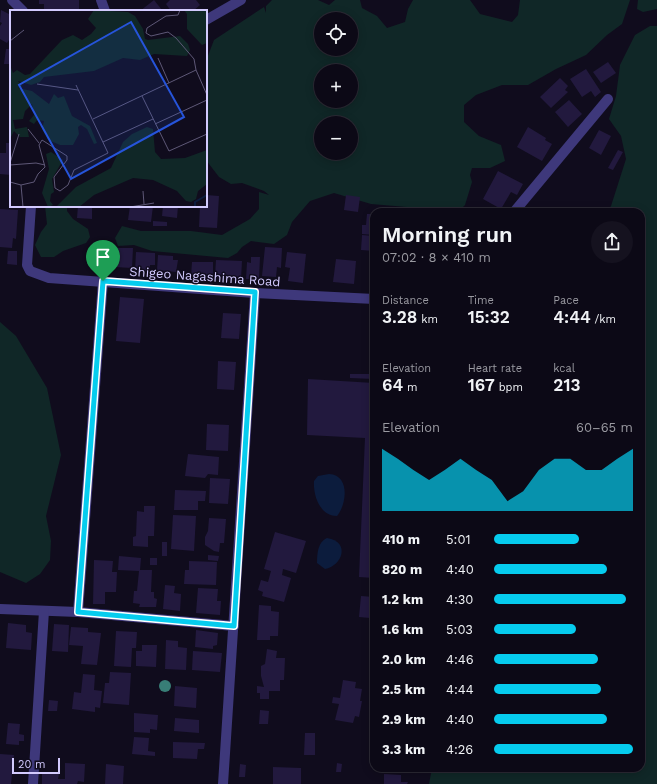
<!DOCTYPE html>
<meta charset="utf-8">
<style>
body{margin:0;font-family:"Work Sans",sans-serif;background:#15121f;color:#f1f3f6;height:100vh;display:flex;flex-direction:column;font-size:15px;white-space:nowrap}
*{box-sizing:border-box;margin:0}
p{font-size:13px;color:#9a9aa1}
.icon{flex:none;width:22px;height:22px;fill:none;stroke:currentColor;stroke-width:2;stroke-linecap:round;stroke-linejoin:round}
.map{position:relative;flex:1;overflow:hidden}
.sheet{position:absolute;left:370px;top:208px;width:275px;height:564px;display:flex;flex-direction:column;background:#0c0916;border-radius:12px;box-shadow:0 2px 10px #0003,0 0 0 1px #2c2a35}
.sheet>*{flex:none}
.fabs{position:absolute;left:314px;top:12px;display:grid;gap:8px}
.fabs a{display:grid;place-items:center;width:44px;height:44px;border-radius:50%;background:#0c0916;box-shadow:0 2px 10px #0003,0 0 0 1px #2c2a35;font-size:20px}
.scale{position:absolute;left:12px;bottom:10px;width:48px;box-sizing:border-box;padding-left:4px;border:2px solid #d2cafe;border-top:0;font-size:11px;line-height:14px;white-space:nowrap;color:#d2cafe;-webkit-text-stroke:3px #100c1d;paint-order:stroke}
.pin{position:absolute;display:grid;place-items:center;width:34px;height:34px;color:#fff;margin:-41px -17px;border-radius:50% 50% 50% 0;rotate:-45deg;box-shadow:0 0 4px #0007}
.pin .icon{rotate:45deg}
.round{display:grid;place-items:center;flex:none;width:42px;height:42px;border-radius:21px;background:#15121f}
.headline{display:flex;align-items:center;justify-content:space-between;height:68px;padding:0 12px}
h1{font-size:22px;font-weight:600;line-height:30px}
.stats{display:grid;grid-template-columns:repeat(3,1fr);gap:6px;height:68px;padding:4px 12px}
.stats div{display:grid;align-content:center}
.stats b{font-size:17px;font-weight:600}
.stats small{font-size:11px;font-weight:400}
.stats p{font-size:11px}
.chart{height:112px;padding:8px 12px}
.chart p{display:flex;justify-content:space-between}
.chart svg{width:100%;height:72px;margin-top:4px;fill:#06ccee;opacity:.7}
ul{padding:0 12px;list-style:none;font-size:13px}
li{display:grid;grid-template-columns:64px 48px 1fr;align-items:center;height:30px}
li i{height:10px;border-radius:5px;background:#06ccee}
.map>svg:first-child{display:block}
.green{fill:#102727;fill-rule:evenodd}
.water{fill:#0c1c3d}
.building{fill:#22193e}
.lines{fill:none;stroke-linecap:round;stroke-linejoin:round}
.minor{stroke:#3e387b;stroke-width:10}
.tree{fill:#387e77}
.route-casing{stroke:#fff;stroke-width:8}
.route{stroke:#06ccee;stroke-width:5}
.labels{text-anchor:middle;stroke-width:3;stroke-linejoin:round;paint-order:stroke}
.street-label{font-size:13px;fill:#d2cafe;stroke:#100c1d}
.inset-river{fill:none;stroke:#0c1c3d;stroke-width:2}
.inset-road{fill:none;stroke:#5e5877;stroke-width:1}
.view{fill:#2654da;fill-opacity:0.15;stroke:#2654da;stroke-width:2}
.inset-edge{fill:none;stroke:#d2cafe;stroke-width:2}
</style>
<div class="map">
<svg width="657" height="784" viewBox="0 0 657 784">
<rect width="100%" height="100%" fill="#100c1d"/>
<!-- green -->
<g class="green">
<path d="M272 0H318L329 5 335 0H360L362 8 377 16 387 28 405 22 408 9 413 0H470L480 14 512 22 518 15 520 0H630L622 24 607 35 586 55 556 69 528 85H502L476 95 464 105V122L479 136 501 145 505 161 490 168H472L470 175 472 182 465 205 461 209 442 210 371 204 334 193 310 201 292 222 287 235 274 244 251 241 242 247 237 253 228 258 152 251 134 245 118 246 115 238 122 226 141 231H191L222 235 250 219 259 209V192L269 195 264 191 242 183 231 184 219 177 206 160V61L214 40 264 7 266 13V6ZM321 19H351V49H321ZM321 71H351V101H321ZM321 123H351V153H321Z"/>
<path d="M638 0H657V9L643 12 637 9Z"/>
<path d="M650 26H657V784H429L432 768H641V212H607L611 206 626 159 621 136 609 119 616 96 620 65 635 35Z"/>
<path d="M45 206H67V211L73 219 88 229 90 237 86 243 63 251 54 257H41L35 245 41 232 47 224Z"/>
<path d="M0 322 16 336 47 388 61 455 46 516 51 541 50 560 40 574 26 583 0 572Z"/>
</g>
<!-- water -->
<g class="water">
<path d="M329 474C350 475 347 504 337 516 320 516 313 496 314 481L318 476Z"/>
<path d="M327 538C351 542 342 566 325 569L317 563C317 553 318 542 327 538Z"/>
</g>
<!-- building -->
<g class="building">
<path d="M39 0H79V10H44V4H39Z"/>
<path d="M154 0 162 10 161 11H140Z"/>
<path d="M170 0H196L200 5 193 11H171L166 4Z"/>
<path d="M1 10 11 15V41L9 40 7 43 0 39V26L2 23 0 22Z"/>
<path d="M6 49H11V64H4Z"/>
<path d="M608 62 616 73 601 83 593 72Z"/>
<path d="M586 69 601 92 595 97 591 91 582 97 570 79Z"/>
<path d="M560 78 568 86 565 90 568 92 551 108 540 97Z"/>
<path d="M569 100 582 114 568 127 555 112Z"/>
<path d="M528 127 546 138 545 140 552 144 542 161 517 147Z"/>
<path d="M599 130 611 136 601 155 589 148Z"/>
<path d="M6 143H11V175L0 174V153H6Z"/>
<path d="M618 150 623 152 613 170 608 168Z"/>
<path d="M498 171 523 184 517 195 511 192 501 209 483 199Z"/>
<path d="M206 195 219 196 217 228 199 227 200 206H206Z"/>
<path d="M346 195 360 197 358 212 344 210Z"/>
<path d="M78 206H92V219L77 218Z"/>
<path d="M130 206H153L151 222 128 220Z"/>
<path d="M163 206H178L177 218 162 216Z"/>
<path d="M0 209 18 210 16 239 13 238 12 248 0 247Z"/>
<path d="M367 214H374V235L362 234V225H366Z"/>
<path d="M153 221 167 222V226H153Z"/>
<path d="M362 235 374 236V251L361 250Z"/>
<path d="M265 247 282 248 281 268 277 267 276 277 262 276Z"/>
<path d="M116 248H133L132 268 115 267Z"/>
<path d="M8 251H17V265L7 264Z"/>
<path d="M136 252 155 253V265H150V272L135 271Z"/>
<path d="M287 252 306 254 303 283 288 281 290 268 285 267Z"/>
<path d="M158 255 173 256V260H178L176 272 157 270Z"/>
<path d="M251 257H260L259 279H246L247 262 251 263Z"/>
<path d="M336 259 356 261 354 284 333 282Z"/>
<path d="M216 260 242 261 241 279 215 277Z"/>
<path d="M192 262H213V277L191 276Z"/>
<path d="M120 297 144 299 140 343 116 341Z"/>
<path d="M223 313 241 314 239 339 221 338Z"/>
<path d="M218 361 236 362 234 390 217 389Z"/>
<path d="M350 374H374V379L350 378Z"/>
<path d="M308 379 374 383V578L359 577 365 438 307 435Z"/>
<path d="M207 424 229 425 228 451 206 450Z"/>
<path d="M188 454 219 457 218 475 208 474 205 478 185 476Z"/>
<path d="M210 478 230 479 228 504 209 503Z"/>
<path d="M175 490 206 491 205 501H198V510H174Z"/>
<path d="M144 506H155L154 536H148V547L133 546V537L136 536 137 511 144 512Z"/>
<path d="M173 515 196 516 194 551 171 549Z"/>
<path d="M209 518 226 519 224 543H220L219 552 214 551 205 545V537L208 531Z"/>
<path d="M275 532 306 541 296 573 283 569 282 575 291 578 284 602 262 596 263 592 258 590 261 580 268 582 271 571 264 569Z"/>
<rect x="162" y="542" width="5" height="14"/>
<path d="M208 555 219 556 218 561 208 560Z"/>
<path d="M119 556 141 558 140 570H152L151 592H154V598L157 599 156 607H139L140 604 133 603 134 591H137L139 571 118 570Z"/>
<rect x="150" y="558" width="7" height="7"/>
<path d="M94 560 113 561 112 572H117L116 592H105V604H93Z"/>
<path d="M189 561 217 562 216 585 184 584 185 570H189Z"/>
<path d="M165 585 175 586 174 593 181 594 180 611 163 609Z"/>
<path d="M198 588 218 589 217 601H221L220 615 196 613Z"/>
<path d="M361 596 374 597V632H369L370 618 359 617Z"/>
<path d="M259 605 271 606V611L279 612 278 636H270V640H257Z"/>
<path d="M8 623 26 625V632L32 633 31 650 6 648Z"/>
<path d="M54 624 69 625 68 652 52 651Z"/>
<path d="M71 627 88 628V632L101 633 97 665 81 664 83 646 69 645Z"/>
<path d="M196 630 218 633 217 645 213 646V649L195 647Z"/>
<path d="M116 631 137 632 136 648H132L131 667 114 666Z"/>
<path d="M166 640 178 641V647L187 648 186 670 165 669Z"/>
<path d="M142 645H157L156 667 136 666V651H142Z"/>
<path d="M267 649 277 651 276 658H285L284 680H280V691H269V699H260V693H257V686L264 687 261 676V666L265 664Z"/>
<path d="M193 651 222 653 220 672 192 670Z"/>
<path d="M110 672 131 673 129 705 103 703 105 683H109Z"/>
<path d="M83 674 95 675 94 690 102 691 100 708 95 707V712L72 709 74 692 81 693Z"/>
<path d="M343 680 356 682 355 688 362 689 360 701H362L359 717 355 716 353 723 335 720 339 704 332 703 333 697 340 698Z"/>
<path d="M175 686 197 688 196 708 174 706Z"/>
<path d="M49 700 58 701 57 711H48Z"/>
<path d="M260 710 269 711 268 724H259Z"/>
<path d="M134 713 158 715 157 730 150 729V733L134 732Z"/>
<path d="M175 718 199 720V733L174 731Z"/>
<path d="M8 723 20 724 19 734 24 735V741H19V745L6 744Z"/>
<path d="M305 733H315V755H304Z"/>
<path d="M134 737 149 738 148 751 155 752V756L132 754Z"/>
<path d="M173 742 205 743 204 749H198L197 759 173 758Z"/>
<path d="M0 754 14 755 11 784H0Z"/>
<path d="M65 763 85 764 84 782 78 781 77 784H42V773L59 774 58 779H65Z"/>
<path d="M337 763 342 764 341 772H336Z"/>
<path d="M106 764 124 766 123 784H105Z"/>
<path d="M240 764 246 765 245 777H239Z"/>
<path d="M273 767 301 768V784H273Z"/>
<path d="M384 774 401 775V782H408L407 784H384Z"/>
</g>
<g class="lines">
<!-- minor -->
<g class="minor">
<path d="M12 0 23 11"/>
<path d="M101 0 105 11"/>
<path d="M206 20 241 0"/>
<path d="M31 206 27 265 30 271 49 278 255 293 374 299"/>
<path d="M514 212 608 99"/>
<path d="M0 609 78 612 234 626"/>
<path d="M78 612 103 281"/>
<path d="M33 784 44 611"/>
<path d="M223 784 255 293"/>
</g>
</g>
<!-- trees -->
<circle class="tree" cx="165" cy="686" r="6"/>
<g class="lines">
<!-- route casing -->
<g class="route-casing">
<path id="route" d="M103 281 255 292 234 626 78 612Z"/>
</g>
<!-- route -->
<use href="#route" class="route"/>
</g>
<g class="labels">
<!-- street labels -->
<g class="street-label">
<text transform="translate(205 276) rotate(4)" y="5">Shigeo Nagashima Road</text>
</g>
</g>
<!-- overview -->
<g transform="translate(10 10)">
<rect width="197" height="197" fill="#100c1d"/>
<path d="M84 0 118 2 125 6 133 19 135 29 138 30 170 26 178 34 180 40 177 46 144 44 130 50 113 48 84 61 34 67 30 72 21 75 8 71 12 76 8 78 22 81 39 94 44 84 48 88 54 86 62 106 80 116 87 133 84 134 77 119 71 115 68 117 69 124 63 135H50L38 130 32 119 34 111 27 110 24 114 19 111 24 105 22 94 15 101 13 109 3 110 5 119 17 117 19 127H10L4 121 0 129V55L3 63 7 60 15 65 20 64 52 30 63 25 72 30 81 24 86 18 78 9ZM174 0H197V33L192 35 177 19V4ZM137 117 143 119 145 142 151 149 175 148 197 140V174L188 181 186 189 181 192 176 191 167 181 143 170 123 168 84 185 69 197H46L66 177 101 158 113 132 122 124ZM41 142 53 150 42 169 44 182 41 184 40 191 43 195 38 197 32 183 39 159 36 144Z" fill="#102727"/>
<path class="inset-river" d="M185 196V192L197 185"/>
<path class="inset-road" d="M170 0 168 5 156 6 137 18 136 23 141 26 158 22 166 28 184 49 186 60 197 85M0 31 14 20M148 48 159 73M27 74 68 80M132 86 159 141 197 124M83 109 186 60M145 114 197 90M18 119 29 133M93 132 143 109M0 153 9 124M0 155 26 153 35 155M0 172 11 175 24 172 28 164 35 157 29 135 32 130 57 146V150L44 167 45 178 50 181 58 175 64 160 98 143 66 75M11 175 13 197M133 181 134 194M120 197 144 193"/>
<path class="view" d="M121 12 174 107 61 169 9 75Z"/>
<rect width="197" height="197" class="inset-edge"/>
</g>
</svg>
<div class="fabs">
<a><svg class="icon" aria-label="locate" viewBox="0 0 24 24"><circle cx="12" cy="12" r="6"/><path d="M12 2v4M12 18v4M2 12h4M18 12h4"/></svg></a>
<a>+</a>
<a>−</a>
</div>
<div class="scale">20 m</div>
<div class="pin" style="left:103px;top:281px;background:#1e9e55"><svg class="icon" aria-label="arrive" viewBox="0 0 24 24"><path d="M6 21V4h12l-3 4 3 4H6"/></svg></div>
<section class="sheet">
<div class="headline"><div><h1>Morning run</h1><p>07:02 · 8 × 410 m</p></div><a class="round"><svg class="icon" aria-label="share" viewBox="0 0 24 24"><path d="M12 15V3M7 8l5-5 5 5M5 13v7h14v-7"/></svg></a></div>
<div class="stats">
<div><p>Distance</p><b>3.28<small> km</small></b></div>
<div><p>Time</p><b>15:32</b></div>
<div><p>Pace</p><b>4:44<small> /km</small></b></div>
</div>
<div class="stats">
<div><p>Elevation</p><b>64<small> m</small></b></div>
<div><p>Heart rate</p><b>167<small> bpm</small></b></div>
<div><p>kcal</p><b>213</b></div>
</div>
<div class="chart"><p><span>Elevation</span>60–65 m</p>
<svg viewBox="0 0 160 44" preserveAspectRatio="none"><path d="M0 44V6L10 12L20 19L30 25L40 19L50 12L60 19L70 25L80 38L90 32L100 19L110 12L120 12L130 19L140 19L150 12L160 6V44z"/></svg>
</div>
<ul>
<li><b>410 m</b>5:01<i style="width:61%"></i></li>
<li><b>820 m</b>4:40<i style="width:81%"></i></li>
<li><b>1.2 km</b>4:30<i style="width:95%"></i></li>
<li><b>1.6 km</b>5:03<i style="width:59%"></i></li>
<li><b>2.0 km</b>4:46<i style="width:75%"></i></li>
<li><b>2.5 km</b>4:44<i style="width:77%"></i></li>
<li><b>2.9 km</b>4:40<i style="width:81%"></i></li>
<li><b>3.3 km</b>4:26<i style="width:100%"></i></li>
</ul>
</section>
</div>
